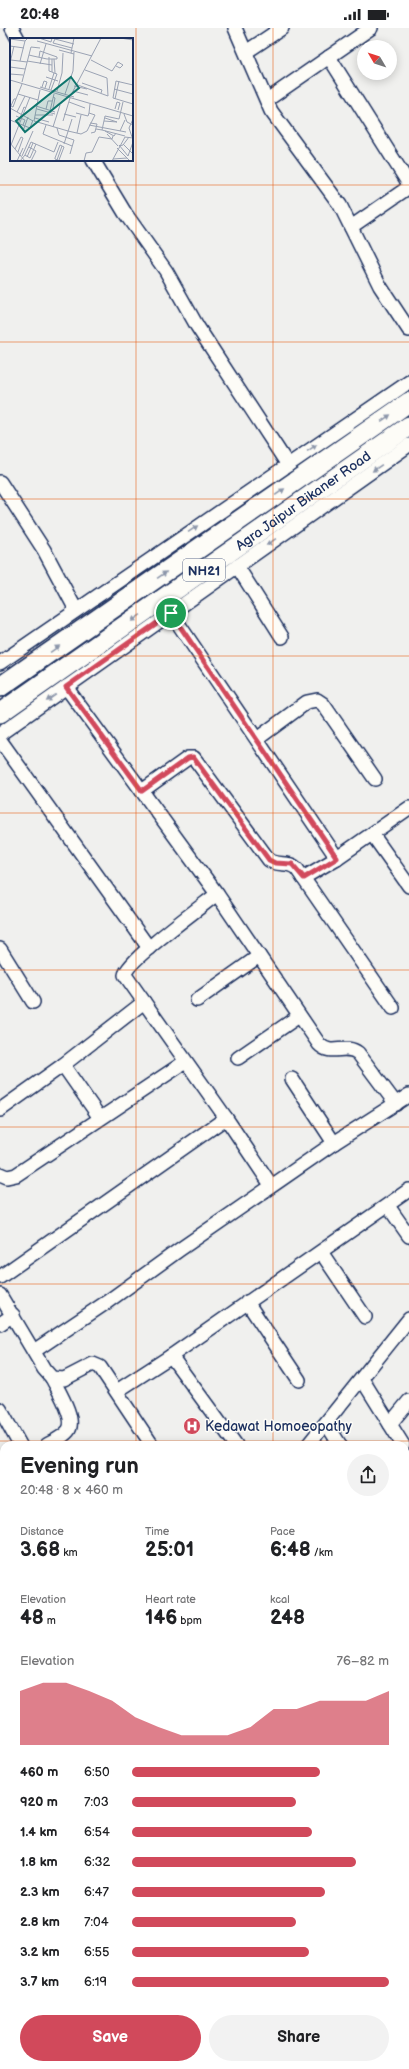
<!DOCTYPE html>
<meta charset="utf-8">
<style>
body{margin:0;font-family:"Balsamiq Sans",sans-serif;background:#f2f2f2;color:#202124;height:100vh;display:flex;flex-direction:column;font-size:15px;white-space:nowrap}
*{box-sizing:border-box;margin:0}
p{font-size:13px;color:#757577}
.icon{flex:none;width:22px;height:22px;fill:none;stroke:currentColor;stroke-width:2;stroke-linecap:round;stroke-linejoin:round}
.map{position:relative;flex:1;overflow:hidden}
.panel{position:absolute;left:0px;top:1413px;width:409px;height:628px;display:flex;flex-direction:column;background:#fff;border-radius:12px 12px 0 0;box-shadow:0 2px 10px #0003}
.panel>*{flex:none}
.needle{width:26px;rotate:309deg}
.tools{position:absolute;left:357px;top:12px;display:grid;gap:8px}
.tools a{display:grid;place-items:center;width:40px;height:40px;border-radius:50%;background:#fff;box-shadow:0 2px 10px #0003;font-size:20px}
.pin{position:absolute;display:grid;place-items:center;width:34px;height:34px;color:#fff;margin:-17px;border:2px solid #fff;border-radius:50%;box-shadow:0 1px 4px #0007}
.round{display:grid;place-items:center;flex:none;width:42px;height:42px;border-radius:21px;background:#f2f2f2}
.head{display:flex;align-items:center;justify-content:space-between;height:68px;padding:0 20px}
h1{font-size:22px;font-weight:600;line-height:30px}
.figures{display:grid;grid-template-columns:repeat(3,1fr);gap:6px;height:68px;padding:4px 20px}
.figures div{display:grid;align-content:center}
.figures b{font-size:20px;font-weight:600}
.figures small{font-size:11px;font-weight:400}
.figures p{font-size:11px}
.chart{height:112px;padding:8px 20px}
.chart p{display:flex;justify-content:space-between}
.chart svg{width:100%;height:72px;margin-top:4px;fill:#d1495b;opacity:.7}
.primary-button{display:flex;gap:8px;margin-top:auto;padding:8px 20px}
.primary-button a{flex:1;height:46px;border-radius:24px;background:#d1495b;color:#fff;font-size:16px;font-weight:600;line-height:46px;text-align:center}
.primary-button a+a{background:#f2f2f2;color:#202124}
ul{padding:0 20px;list-style:none;font-size:13px}
li{display:grid;grid-template-columns:64px 48px 1fr;align-items:center;height:30px}
li i{height:10px;border-radius:5px;background:#d1495b}
.status{display:flex;justify-content:space-between;align-items:center;height:28px;padding:0 20px;background:#fff;direction:ltr}
.status svg{height:11px;fill:currentColor}
.map>svg:first-child{display:block}
.lines{fill:none;stroke-linecap:round;stroke-linejoin:round}
.minor-casing{stroke:#1b2f5e;stroke-width:16}
.highway-casing{stroke:#1b2f5e;stroke-width:22}
.minor{stroke:#fdfcf7;stroke-width:13}
.highway{stroke:#fdfcf7;stroke-width:19}
.oneway{fill:#8c96aa}
.route-casing{stroke:#fff;stroke-width:8}
.route{stroke:#d1495b;stroke-width:5}
.grid{fill:none;stroke:#e8590c;stroke-width:1;stroke-opacity:0.55}
.labels{text-anchor:middle;stroke-width:3;stroke-linejoin:round;paint-order:stroke}
.shield{fill:#fdfcf7;stroke:#5f6c8c;stroke-width:1}
.shield-label{font-size:13px;font-weight:bold;fill:#1b2f5e}
.street-label{font-size:14px;fill:#1b2f5e;stroke:#fdfcf7}
.poi-label{font-size:14px;fill:#1b2f5e;stroke:#fdfcf7;text-anchor:start}
.inset-road{fill:none;stroke:#9ba3b4;stroke-width:1}
.view{fill:#0f766e;fill-opacity:0.15;stroke:#0f766e;stroke-width:2}
.inset-edge{fill:none;stroke:#1b2f5e;stroke-width:2}
</style>
<div class="status"><b>20:48</b><svg viewBox="0 0 49 12"><path d="M0 12V9h3v3zM5 12V6h3v6zM10 12V3h3v9zM15 12V0h3v12zM26 1h20v11H26zM47 4h2v5h-2z"/></svg></div>
<div class="map">
<svg width="409" height="2041" viewBox="0 0 409 2041">
<rect width="100%" height="100%" fill="#f0f0ee"/>
<filter id="ink" filterUnits="userSpaceOnUse"><feTurbulence type="fractalNoise" baseFrequency=".025" numOctaves="2"/><feDisplacementMap in="SourceGraphic" scale="8" xChannelSelector="R" yChannelSelector="G"/><feConvolveMatrix kernelMatrix="1 2 1 2 8 2 1 2 1" color-interpolation-filters="sRGB"/></filter>
<g filter="url(#ink)">
<g class="lines">
<!-- minor casing -->
<g class="minor-casing">
<g id="minor">
<path d="M12 0 18 11"/>
<path d="M235 0 271 83 340 177 380 258 409 302"/>
<path d="M246 24 282 0"/>
<path d="M329 29 409 156"/>
<path d="M267 72 371 0"/>
<path d="M93 132 125 185 166 243 197 298 288 437"/>
<path d="M351 199 409 159"/>
<path d="M0 454 44 522 76 582"/>
<path d="M237 538 282 609"/>
<path d="M171 585 337 830"/>
<path d="M0 635 409 354"/>
<path d="M66 659 217 866 319 1016C331 1029 345 1015 358 1025L396 1076"/>
<path d="M0 706 409 417"/>
<path d="M257 711 307 674 317 672 323 676 375 751"/>
<path d="M0 712 149 920"/>
<path d="M142 763 188 730H194L269 832C278 839 289 832 297 841L393 980"/>
<path d="M372 806 409 858"/>
<path d="M303 850 337 830 409 780"/>
<path d="M217 866C202 878 126 933 125 947L226 1090 271 1157"/>
<path d="M0 921 33 974"/>
<path d="M197 972 259 928"/>
<path d="M238 1030 299 988"/>
<path d="M63 1037 100 1090"/>
<path d="M292 1051 334 1115"/>
<path d="M0 1082 63 1037 144 974"/>
<path d="M0 1146 7 1149 16 1147 185 1034"/>
<path d="M388 1178 409 1208"/>
<path d="M321 1224 365 1289"/>
<path d="M0 1249 226 1090"/>
<path d="M0 1267 44 1341 52 1350 64 1351 93 1336 100 1339 152 1417"/>
<path d="M247 1274 299 1352"/>
<path d="M0 1296 13 1287"/>
<path d="M34 1323 107 1274 179 1222 334 1115 409 1067"/>
<path d="M171 1328 236 1417"/>
<path d="M362 1351 403 1417"/>
<path d="M117 1363 171 1328 409 1162"/>
<path d="M0 1381 20 1417"/>
<path d="M326 1395 340 1417"/>
<path d="M390 1396 409 1373"/>
<path d="M47 1417C54 1413 62 1410 68 1403 77 1392 58 1362 52 1350"/>
<path d="M308 1417 409 1291"/>
<path d="M0 1442 4 1440"/>
<path d="M405 1486 409 1483"/>
<path d="M0 1543 4 1541"/>
<path d="M0 1590 4 1587"/>
<path d="M405 1594 409 1591"/>
<path d="M0 1661 4 1659"/>
<path d="M0 1744 4 1750"/>
<path d="M405 1824 409 1831"/>
<path d="M405 1874 409 1872"/>
<path d="M0 1895 4 1902"/>
<path d="M405 1988 409 1995"/>
<path d="M0 2028 4 2035"/>
<path d="M82 2037 85 2041"/>
<path d="M176 2037 178 2041"/>
<path d="M319 2037 321 2041"/>
<path d="M120 2041 127 2037"/>
<path d="M235 2041 242 2037"/>
</g>
</g>
<!-- highway casing -->
<g class="highway-casing">
<g id="highway">
<path d="M0 659 409 374"/>
<path id="s1" d="M0 685 409 398"/>
</g>
</g>
<!-- minor -->
<use href="#minor" class="minor"/>
<!-- highway -->
<use href="#highway" class="highway"/>
</g>
<!-- one-way arrows -->
<defs><path id="oneway-solid" d="M-6-.8H1V-3.2L6.5 0L1 3.2V.8H-6Z"/></defs>
<g class="oneway">
<use href="#oneway-solid" transform="translate(386 390) rotate(-35)"/>
<use href="#oneway-solid" transform="translate(312 420) rotate(-34)"/>
<use href="#oneway-solid" transform="translate(377 440) rotate(145)"/>
<use href="#oneway-solid" transform="translate(280 464) rotate(-35)"/>
<use href="#oneway-solid" transform="translate(193 501) rotate(-34)"/>
<use href="#oneway-solid" transform="translate(271 514) rotate(145)"/>
<use href="#oneway-solid" transform="translate(162 547) rotate(-35)"/>
<use href="#oneway-solid" transform="translate(136 590) rotate(145)"/>
<use href="#oneway-solid" transform="translate(55 621) rotate(-35)"/>
<use href="#oneway-solid" transform="translate(51 670) rotate(145)"/>
</g>
</g>
<g class="lines" filter="url(#ink)">
<!-- route casing -->
<g class="route-casing">
<path id="route" d="M171 585 337 830 304 850 292 836 275 835 269 832 193 729 188 730 142 763 66 659Z"/>
</g>
<!-- route -->
<use href="#route" class="route"/>
</g>
<!-- grid -->
<path class="grid" d="M136 0V1417M273 0V1417M0 157H409M0 314H409M0 471H409M0 628H409M0 785H409M0 942H409M0 1099H409M0 1256H409M0 1413H409M0 1570H4M405 1570H409M0 1727H4M405 1727H409M0 1884H4M405 1884H409M136 2037V2041M273 2037V2041"/>
<!-- icons -->
<defs>
<g id="hospital-disc" transform="scale(0.9)"><circle r="9.5" fill="#d1495b" stroke="#fdfcf7"/><path d="M-5-5h3v3.5h4V-5h3V5h-3V1.5h-4V5h-3Z" fill="#fff"/></g>
</defs>
<g fill-rule="evenodd">
<use href="#hospital-disc" x="192" y="1398"/>
</g>
<g class="labels">
<!-- shield labels -->
<rect class="shield" x="183" y="531" width="42" height="22" rx="3"/>
<g class="shield-label">
<text x="204" y="547">NH21</text>
</g>
<!-- street labels -->
<g class="street-label">
<text dy="5" stroke="none"><textPath href="#s1" startOffset="370">Agra Jaipur Bikaner Road</textPath></text>
</g>
<!-- poi labels -->
<g class="poi-label">
<text x="205" y="1403">Kedawat Homoeopathy</text>
</g>
</g>
<!-- overview -->
<g transform="translate(10 10)">
<rect width="123" height="123" fill="#f0f0ee"/>
<path class="inset-road" d="M29 0 41 4 42 0M110 0 123 2M0 1 15 3 18 0M45 1 43 5 62 10M45 1 64 6M27 3 82 18M0 8 14 10M49 12 64 16M61 15 64 0M19 17 23 18 37 21H47V19L30 13 29 19M39 19V33L42 34M44 21 45 35M1 22 17 24M81 22 102 33 108 24 113 27 110 30 106 28M10 23 15 3M17 23 42 27M0 25 4 8M30 26 36 6M0 29 15 31M0 36 13 37M36 39 48 43M0 42 123 78M12 44 21 9 30 10M72 45 92 52 91 55M65 46 98 58 97 40 75 32M64 48 77 51M30 49 64 59M32 49 34 43 37 44 35 50M39 51 44 35 42 34V21M104 51 123 56M41 52 47 36 44 35M47 53 52 35 53 15M63 53 78 57M8 56 28 62 30 52M55 56 63 33 64 14M61 57 91 0M103 60 106 43 123 47M103 60 123 66M6 61 12 46M105 61 109 43M28 62 24 83 58 93M59 64 75 70M26 68 45 74M0 70 23 83M0 70 4 61H6L3 69 1 68M43 70 45 60 43 59M27 71 45 76M36 71 38 63H42M105 71 107 64 110 65 108 72M40 73 44 56M7 74 15 58M66 75 78 78 79 75M54 76 66 79M114 76 117 84 123 87M25 77H43M6 78 15 82 13 87M25 80 39 84M0 82 20 90 23 82M53 83 60 60M94 83 107 84 95 80M80 85 87 86 85 94 81 95M8 86 14 69 16 70M36 87 33 96 62 108M79 87 116 94M43 89 50 67M47 90 49 97 64 102 60 116M86 91 92 92 95 78 109 81 113 64M92 92 115 98M13 93 18 79M58 93 71 96 77 93 85 77 79 75 80 66M95 93 104 98 106 95M110 93 115 82M67 95 71 77M97 96 108 108M122 99 119 90 123 81M0 105 15 123M54 106 62 81M113 106 122 115M1 107 20 59M109 107 118 118 123 104M109 108 113 107 119 99M19 109 26 113 21 123M107 110 120 123M5 111 11 99 13 100M8 114 13 100M15 117 21 104 44 114 48 104M12 118 23 93M17 119 23 105M103 121 117 120M47 122 52 108M49 122 54 109 50 107 45 120V121L50 123M7 123 13 110M10 123 15 117 20 120 26 106M74 123 76 115 82 114 89 99 102 101 103 98M102 123 115 99 123 100"/>
<path class="view" d="M61 39 69 50 15 94 6 83Z"/>
<rect width="123" height="123" class="inset-edge"/>
</g>
</svg>
<div class="tools">
<a><svg class="needle" viewBox="-14 -14 28 28"><path d="M0-13l5 13h-10z" fill="#e53935"/><path d="M0 13l5-13h-10z" fill="#757577"/></svg></a>
</div>
<div class="pin" style="left:171px;top:585px;background:#1e9e55"><svg class="icon" aria-label="arrive" viewBox="0 0 24 24"><path d="M6 21V4h12l-3 4 3 4H6"/></svg></div>
<section class="panel">
<div class="head"><div><h1>Evening run</h1><p>20:48 · 8 × 460 m</p></div><a class="round"><svg class="icon" aria-label="share" viewBox="0 0 24 24"><path d="M12 15V3M7 8l5-5 5 5M5 13v7h14v-7"/></svg></a></div>
<div class="figures">
<div><p>Distance</p><b>3.68<small> km</small></b></div>
<div><p>Time</p><b>25:01</b></div>
<div><p>Pace</p><b>6:48<small> /km</small></b></div>
</div>
<div class="figures">
<div><p>Elevation</p><b>48<small> m</small></b></div>
<div><p>Heart rate</p><b>146<small> bpm</small></b></div>
<div><p>kcal</p><b>248</b></div>
</div>
<div class="chart"><p><span>Elevation</span>76–82 m</p>
<svg viewBox="0 0 160 44" preserveAspectRatio="none"><path d="M0 44V11L10 6L20 6L30 11L40 17L50 27L60 33L70 38L80 38L90 38L100 33L110 22L120 22L130 17L140 17L150 17L160 11V44z"/></svg>
</div>
<ul>
<li><b>460 m</b>6:50<i style="width:73%"></i></li>
<li><b>920 m</b>7:03<i style="width:64%"></i></li>
<li><b>1.4 km</b>6:54<i style="width:70%"></i></li>
<li><b>1.8 km</b>6:32<i style="width:87%"></i></li>
<li><b>2.3 km</b>6:47<i style="width:75%"></i></li>
<li><b>2.8 km</b>7:04<i style="width:64%"></i></li>
<li><b>3.2 km</b>6:55<i style="width:69%"></i></li>
<li><b>3.7 km</b>6:19<i style="width:100%"></i></li>
</ul>
<div class="primary-button"><a>Save</a><a>Share</a></div>
</section>
</div>
